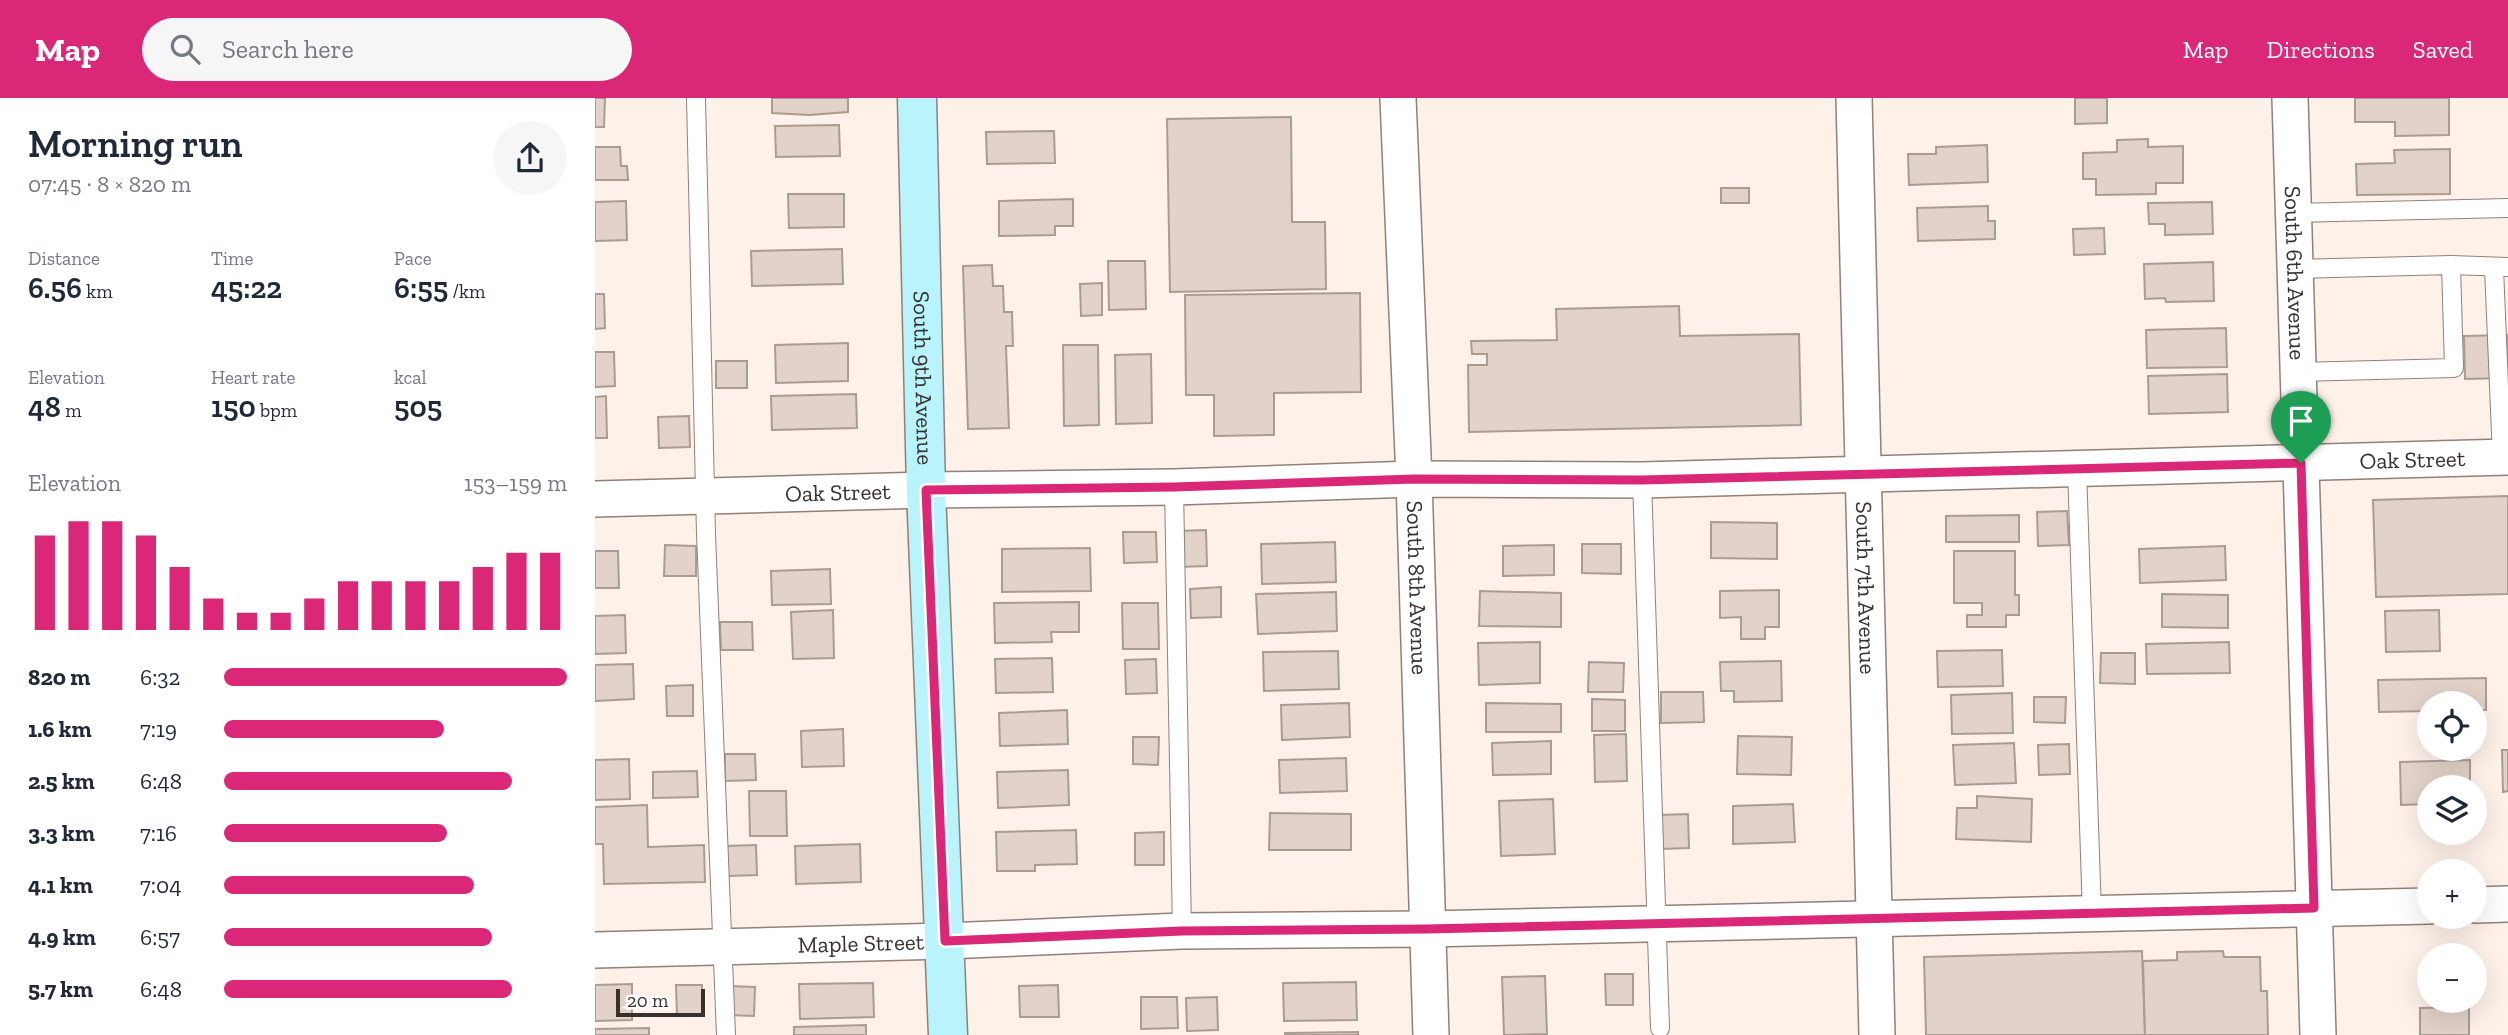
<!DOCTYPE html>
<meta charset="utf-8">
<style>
body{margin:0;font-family:"Zilla Slab",serif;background:#f6f6f7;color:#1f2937;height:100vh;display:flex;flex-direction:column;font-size:26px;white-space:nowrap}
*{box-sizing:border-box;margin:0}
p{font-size:23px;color:#747a83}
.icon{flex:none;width:38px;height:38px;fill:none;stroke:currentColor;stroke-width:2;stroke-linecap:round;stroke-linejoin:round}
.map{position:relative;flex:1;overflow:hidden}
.details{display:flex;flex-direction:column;background:#fff;width:595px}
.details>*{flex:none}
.controls{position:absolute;left:1822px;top:593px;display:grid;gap:14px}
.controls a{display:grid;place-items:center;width:70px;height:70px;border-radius:50%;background:#fff;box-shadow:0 7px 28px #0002;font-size:35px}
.scale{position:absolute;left:21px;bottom:18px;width:89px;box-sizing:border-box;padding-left:7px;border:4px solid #37312d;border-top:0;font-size:19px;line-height:24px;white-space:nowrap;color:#37312d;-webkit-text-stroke:5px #fff;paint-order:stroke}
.pin{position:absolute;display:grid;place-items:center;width:60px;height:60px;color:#fff;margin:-72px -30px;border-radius:50% 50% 50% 0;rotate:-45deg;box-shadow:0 0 7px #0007}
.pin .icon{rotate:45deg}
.round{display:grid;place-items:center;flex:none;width:74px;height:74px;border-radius:37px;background:#f6f6f7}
.overview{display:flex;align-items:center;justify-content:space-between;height:119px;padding:0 28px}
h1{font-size:38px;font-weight:600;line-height:52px}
.stats{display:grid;grid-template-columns:repeat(3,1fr);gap:10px;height:119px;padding:7px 28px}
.stats div{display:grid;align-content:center}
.stats b{font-size:30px;font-weight:600}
.stats small{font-size:19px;font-weight:400}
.stats p{font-size:19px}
.chart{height:196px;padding:14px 28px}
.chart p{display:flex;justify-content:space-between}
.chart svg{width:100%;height:126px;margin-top:7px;stroke:#db2777;stroke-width:6}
ul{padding:0 28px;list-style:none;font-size:23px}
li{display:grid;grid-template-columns:112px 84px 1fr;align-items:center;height:52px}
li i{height:18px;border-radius:9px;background:#db2777}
header{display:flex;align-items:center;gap:42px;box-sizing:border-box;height:98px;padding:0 35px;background:#db2777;color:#fff}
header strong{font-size:33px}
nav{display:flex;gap:38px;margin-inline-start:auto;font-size:24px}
.search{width:490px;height:63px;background:#f6f6f7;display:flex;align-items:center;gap:18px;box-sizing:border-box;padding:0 24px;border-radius:38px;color:#747a83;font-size:26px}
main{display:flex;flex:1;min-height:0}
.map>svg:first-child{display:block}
.building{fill:#e2d2c9;stroke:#ab9c92;stroke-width:2}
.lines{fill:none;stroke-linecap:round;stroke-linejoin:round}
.lane-casing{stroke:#908178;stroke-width:20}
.street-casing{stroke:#908178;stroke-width:38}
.secondary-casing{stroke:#908178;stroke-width:41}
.lane{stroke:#fff;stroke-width:18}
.street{stroke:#fff;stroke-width:35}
.secondary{stroke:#b9f3fc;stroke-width:38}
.route-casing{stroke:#fff;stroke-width:14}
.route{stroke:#db2777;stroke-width:9}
.labels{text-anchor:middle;stroke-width:6;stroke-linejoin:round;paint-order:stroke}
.street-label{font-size:23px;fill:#37312d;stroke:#fff}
</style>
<header>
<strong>Map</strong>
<div class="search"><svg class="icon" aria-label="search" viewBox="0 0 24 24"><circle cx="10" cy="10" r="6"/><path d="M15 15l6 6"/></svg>Search here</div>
<nav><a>Map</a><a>Directions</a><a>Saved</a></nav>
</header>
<main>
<section class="details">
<div class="overview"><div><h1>Morning run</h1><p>07:45 · 8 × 820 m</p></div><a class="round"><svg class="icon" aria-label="share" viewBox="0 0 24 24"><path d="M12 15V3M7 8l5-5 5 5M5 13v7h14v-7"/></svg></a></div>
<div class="stats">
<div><p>Distance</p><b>6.56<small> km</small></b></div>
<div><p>Time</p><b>45:22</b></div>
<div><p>Pace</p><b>6:55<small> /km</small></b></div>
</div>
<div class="stats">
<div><p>Elevation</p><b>48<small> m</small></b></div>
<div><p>Heart rate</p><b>150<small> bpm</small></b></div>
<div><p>kcal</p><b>505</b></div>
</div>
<div class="chart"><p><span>Elevation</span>153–159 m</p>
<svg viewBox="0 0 160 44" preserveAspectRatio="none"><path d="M5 44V11M15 44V6M25 44V6M35 44V11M45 44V22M55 44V33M65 44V38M75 44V38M85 44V33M95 44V27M105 44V27M115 44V27M125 44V27M135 44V22M145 44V17M155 44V17"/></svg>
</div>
<ul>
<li><b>820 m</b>6:32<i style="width:100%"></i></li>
<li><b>1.6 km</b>7:19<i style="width:64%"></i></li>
<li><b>2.5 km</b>6:48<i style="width:84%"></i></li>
<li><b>3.3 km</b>7:16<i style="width:65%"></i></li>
<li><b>4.1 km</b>7:04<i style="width:73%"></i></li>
<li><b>4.9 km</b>6:57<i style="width:78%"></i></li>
<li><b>5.7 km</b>6:48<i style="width:84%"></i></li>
</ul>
</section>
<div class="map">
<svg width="1913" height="937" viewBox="0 0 1913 937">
<rect width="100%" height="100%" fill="#fef1e9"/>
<!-- building -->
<g class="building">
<path d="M0 0H10L9 29H0Z"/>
<path d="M177 0H253V14L214 17 177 15Z"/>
<path d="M1480 0H1512V25L1480 26Z"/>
<path d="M1760 0H1854V37L1800 38V24H1760Z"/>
<path d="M696 19 697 124H730L731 191 575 194 572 21Z"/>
<path d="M244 27 245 58 181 59 180 28Z"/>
<path d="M459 33 460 65 392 66 391 34Z"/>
<path d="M1553 41V49L1588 48V85H1561V96L1501 97V81H1488V55L1522 54V42Z"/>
<path d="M1392 47 1393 84 1314 87 1313 56H1341V49Z"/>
<path d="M0 49H25L26 68H32L33 82H0Z"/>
<path d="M1855 51V96L1762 97 1761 66 1800 65 1799 52Z"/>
<rect x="1126" y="90" width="28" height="15"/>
<path d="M193 96H249V129L194 130Z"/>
<path d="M478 101V128H460V137L404 138V103Z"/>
<path d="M31 103 32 142 0 143V104Z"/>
<path d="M1617 104 1618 136 1570 137V126H1554L1553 105Z"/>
<path d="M1393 108V123H1400V141L1323 143 1322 110Z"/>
<path d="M1509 130 1510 156 1479 157 1478 131Z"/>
<path d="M247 151 248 186 157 188 156 153Z"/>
<path d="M513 163H550L551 211 514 212Z"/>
<path d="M1618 164 1619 203 1571 204 1570 200 1550 201 1549 166Z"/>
<path d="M397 167 398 188H408L409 214H417L418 248H411L414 330 373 331 368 168Z"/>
<path d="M507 185V217L486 218 485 186Z"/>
<path d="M765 195 766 294 679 295V337L619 338V297H591L590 197Z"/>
<path d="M0 196H9L10 230 0 231Z"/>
<path d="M1084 208 1085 238 1204 236 1206 327 874 334 873 267H892V256H877L876 243 962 242 961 211Z"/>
<path d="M1631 230 1632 269 1552 270 1551 232Z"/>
<path d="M1913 237V280L1870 281 1869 238Z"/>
<path d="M253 245V283L181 285 180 247Z"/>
<path d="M468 247H503L504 327 469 328Z"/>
<path d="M0 254H19L20 288 0 289Z"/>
<path d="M556 256 557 325 521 326 520 257Z"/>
<rect x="121" y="263" width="31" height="27"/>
<path d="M1632 276 1633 314 1554 316 1553 278Z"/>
<path d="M261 296 262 330 177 332 176 298Z"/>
<path d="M11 298 12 340H0V299Z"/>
<path d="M94 318 95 349 64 350 63 319Z"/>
<path d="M1913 398V496L1781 499 1778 402Z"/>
<path d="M1472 413 1474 447 1443 448 1442 414Z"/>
<path d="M1424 417V444H1351V418Z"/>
<path d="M1116 424 1182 425V461L1116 460Z"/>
<path d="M611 432 612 468 585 469 584 433Z"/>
<path d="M528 434H561L562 464 529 465Z"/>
<path d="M740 444 741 484 667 486 666 446Z"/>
<path d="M987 446H1026V476L987 475Z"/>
<path d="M70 447 101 448V478H69Z"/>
<path d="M959 447V477L908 478V448Z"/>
<path d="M1630 448 1631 482 1545 485 1544 451Z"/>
<path d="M495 450 496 493 407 494V451Z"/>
<path d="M0 453H23L24 490H0Z"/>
<path d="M1359 453H1420V497H1424V517H1411V529H1372V517H1387V505H1359Z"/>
<path d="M235 471 236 506 177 507 176 473Z"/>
<path d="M626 489V519L596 520 595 491Z"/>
<path d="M1184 492V529H1170V541H1146V519L1125 520V493Z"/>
<path d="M885 493 966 495V529L884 528Z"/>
<path d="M741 494 742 533 663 536 661 496Z"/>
<path d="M1567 496 1633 497V530L1567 529Z"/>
<path d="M484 504V534H456L457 544 400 545 399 505Z"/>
<path d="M527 505H563L564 551H528Z"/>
<path d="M238 512 239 560 198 561 196 514Z"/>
<path d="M1844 512 1845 553 1791 554 1790 513Z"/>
<path d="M30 517 31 555 0 556V518Z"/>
<path d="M125 524H157L158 552H126Z"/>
<path d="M945 544V585L884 587 883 545Z"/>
<path d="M1634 544 1635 575 1552 576 1551 546Z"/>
<path d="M1407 552 1408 588 1343 589 1342 553Z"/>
<path d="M743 553 744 591 669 593 668 554Z"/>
<path d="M1506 555H1540V586L1505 585Z"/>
<path d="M457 560 458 594 401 595 400 561Z"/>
<path d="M561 561 562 595 531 596 530 562Z"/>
<path d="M1186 563 1187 603 1139 604V593H1126L1125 564Z"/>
<path d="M994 564 1029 565 1028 594H993Z"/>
<path d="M38 566 39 601 0 603V567Z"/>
<path d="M1891 580V612H1881V646H1880V606H1834V613L1784 614 1783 582Z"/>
<path d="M98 587V618H72L71 588Z"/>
<path d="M1066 594H1108L1109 624 1066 625Z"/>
<path d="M1417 595 1418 635 1357 636 1356 597Z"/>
<path d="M1439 599H1471L1470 625 1439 624Z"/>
<path d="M997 601 1030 602V633H997Z"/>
<path d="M754 605 755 639 687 642 686 607Z"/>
<path d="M891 605 966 606V634H891Z"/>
<path d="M472 612 473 646 405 648 404 615Z"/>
<path d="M248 631 249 668 207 669 206 633Z"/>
<path d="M1031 636 1032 683 1000 684 999 637Z"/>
<path d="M1143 638 1197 639 1196 677 1142 676Z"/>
<path d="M538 639H564L563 667 538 666Z"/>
<path d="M956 643V676L898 677 897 645Z"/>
<path d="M1419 645 1421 685 1360 687 1358 647Z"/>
<path d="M1474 646 1475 676 1444 677 1443 647Z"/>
<path d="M1907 652H1913V693L1908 694Z"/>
<path d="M130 656H160L161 682 130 683Z"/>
<path d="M751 660 752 693 685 695 684 662Z"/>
<path d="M34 661 35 701 0 702V662Z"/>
<path d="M1875 662V690H1834V706L1806 707 1805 664Z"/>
<path d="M473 672 474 707 403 710 402 674Z"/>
<path d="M102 673 103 699 58 700V674Z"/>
<path d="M154 693H191L192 738H155Z"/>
<path d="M1382 698 1437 701 1436 744 1361 741 1362 710H1382Z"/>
<path d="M958 701 960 756 906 758 904 703Z"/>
<path d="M1198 706 1200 744 1138 746V708Z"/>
<path d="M52 707 53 749 109 747 110 784 9 786 8 746H0V709Z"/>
<path d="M675 715 756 716V752H674Z"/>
<path d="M1093 716 1094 750 1065 751 1064 717Z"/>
<path d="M481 732 482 766 440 767V773H402L401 734Z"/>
<path d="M569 734V767H540V735Z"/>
<path d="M265 746 266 784 201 786 200 748Z"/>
<path d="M161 747 162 777 133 778 131 748Z"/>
<path d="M1547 853 1550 937H1331L1329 859Z"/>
<path d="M1628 853 1629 859H1665L1666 893H1672L1673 937H1550L1548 863 1582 862V854Z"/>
<path d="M1010 876H1038V907H1011Z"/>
<path d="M950 878 952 936 909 937 907 879Z"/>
<path d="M761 884 762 922 689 923 688 885Z"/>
<path d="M278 885 279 919 205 921 204 886Z"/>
<path d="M37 886V922L0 923V887Z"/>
<path d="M81 887H107V916L82 917Z"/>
<path d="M463 887 464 919H425L424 888Z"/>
<path d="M134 888 160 889 159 918 133 917Z"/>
<path d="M546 899H582L583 930 546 931Z"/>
<path d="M622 899 623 932 592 933 591 900Z"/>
<path d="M1874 909V937H1825V910Z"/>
<path d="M271 927V937H199V929Z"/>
<path d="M54 930V937H0V931Z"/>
<path d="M763 934V937H690V935Z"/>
</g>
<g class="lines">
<!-- lane casing -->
<g class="lane-casing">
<g id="lane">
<path d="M101 0 111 436 131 937"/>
<path d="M1698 115 1913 110"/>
<path d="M1856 167 1913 169"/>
<path d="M1899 170 1907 359"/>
<path d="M1700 171 1856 167 1859 270 1703 274"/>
<path d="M1482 371 1497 816"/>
<path d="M1047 382 1065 930"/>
<path d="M579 389 587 833"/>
</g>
</g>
<!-- street casing -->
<g class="street-casing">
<g id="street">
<path id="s1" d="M803 0 819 381 836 937"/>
<path id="s2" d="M1259 0 1282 937"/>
<path id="s3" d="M1695 0 1723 937"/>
<path id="s4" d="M0 401 331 392 579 389 819 381 1047 382 1913 359"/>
<path d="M1880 807 1913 806"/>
<path id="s5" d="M0 852 350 843 587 833 832 831 1834 808"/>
</g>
</g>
<!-- secondary casing -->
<g class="secondary-casing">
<g id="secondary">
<path id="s6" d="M322 0 331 392 353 937"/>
</g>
</g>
<!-- lane -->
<use href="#lane" class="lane"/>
<!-- street -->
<use href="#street" class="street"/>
<!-- secondary -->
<use href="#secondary" class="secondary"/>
</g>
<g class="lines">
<!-- route casing -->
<g class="route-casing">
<path id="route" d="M1706 365 1719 810 832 831 587 833 350 843 331 392 579 389 819 381 1047 382Z"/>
</g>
<!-- route -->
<use href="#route" class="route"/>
</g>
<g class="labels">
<!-- street labels -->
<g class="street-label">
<text dy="8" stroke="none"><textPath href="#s3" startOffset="175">South 6th Avenue</textPath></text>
<text dy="8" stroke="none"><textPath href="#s6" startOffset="280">South 9th Avenue</textPath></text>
<text dy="8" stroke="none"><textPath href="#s4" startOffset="1818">Oak Street</textPath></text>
<text dy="8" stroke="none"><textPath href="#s4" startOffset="243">Oak Street</textPath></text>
<text dy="8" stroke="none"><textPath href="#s1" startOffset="490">South 8th Avenue</textPath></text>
<text dy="8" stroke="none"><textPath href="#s2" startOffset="490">South 7th Avenue</textPath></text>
<text dy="8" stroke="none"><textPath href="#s5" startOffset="266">Maple Street</textPath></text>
</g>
</g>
</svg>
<div class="controls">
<a><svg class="icon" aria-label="locate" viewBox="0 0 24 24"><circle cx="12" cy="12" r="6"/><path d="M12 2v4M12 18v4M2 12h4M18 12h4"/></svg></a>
<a><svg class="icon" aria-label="layers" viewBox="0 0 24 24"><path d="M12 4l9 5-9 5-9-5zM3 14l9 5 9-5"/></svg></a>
<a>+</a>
<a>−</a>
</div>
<div class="scale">20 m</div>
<div class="pin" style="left:1706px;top:365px;background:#1e9e55"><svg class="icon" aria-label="arrive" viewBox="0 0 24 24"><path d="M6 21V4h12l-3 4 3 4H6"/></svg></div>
</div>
</main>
